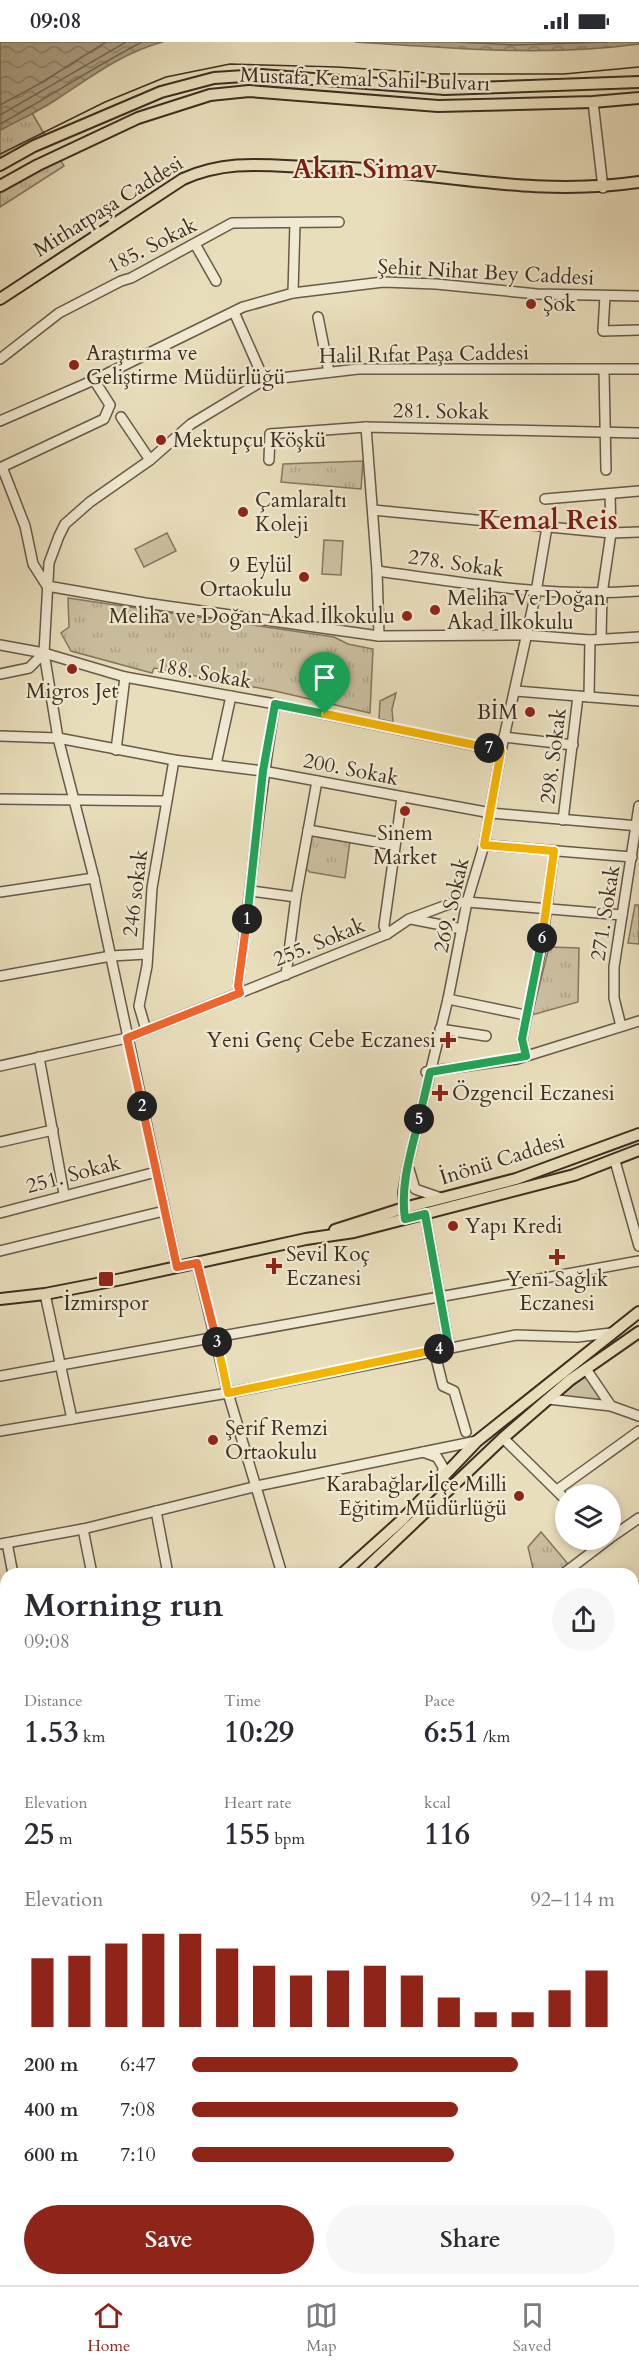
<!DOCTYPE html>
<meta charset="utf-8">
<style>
body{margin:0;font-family:Cardo,serif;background:#f7f7f7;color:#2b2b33;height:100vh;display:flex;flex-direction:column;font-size:22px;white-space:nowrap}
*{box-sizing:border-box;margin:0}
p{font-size:20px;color:#7c7c81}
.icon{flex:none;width:33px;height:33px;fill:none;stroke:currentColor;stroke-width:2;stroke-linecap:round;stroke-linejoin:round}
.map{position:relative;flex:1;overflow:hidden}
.sheet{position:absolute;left:0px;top:1526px;width:639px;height:718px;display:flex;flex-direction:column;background:#fff;border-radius:18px 18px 0 0;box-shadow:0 3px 9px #0003}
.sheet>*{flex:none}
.controls{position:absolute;left:555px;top:1442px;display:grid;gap:12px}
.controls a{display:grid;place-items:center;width:66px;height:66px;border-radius:50%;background:#fff;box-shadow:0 3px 9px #0003;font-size:30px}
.pin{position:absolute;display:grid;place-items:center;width:51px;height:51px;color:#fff;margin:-62px -26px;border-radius:50% 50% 50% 0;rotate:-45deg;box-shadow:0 0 6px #0007}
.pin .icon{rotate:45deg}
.km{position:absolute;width:30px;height:30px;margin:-15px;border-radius:50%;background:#222;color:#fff;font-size:16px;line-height:30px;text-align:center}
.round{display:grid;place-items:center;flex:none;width:63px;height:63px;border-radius:32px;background:#f7f7f7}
.summary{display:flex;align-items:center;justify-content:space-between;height:102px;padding:0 24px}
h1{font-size:33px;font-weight:600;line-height:45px}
.figures{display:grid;grid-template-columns:repeat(3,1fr);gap:9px;height:102px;padding:6px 24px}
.figures div{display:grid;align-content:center}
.figures b{font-size:30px;font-weight:600}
.figures small{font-size:16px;font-weight:400}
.figures p{font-size:16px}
.chart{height:168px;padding:12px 24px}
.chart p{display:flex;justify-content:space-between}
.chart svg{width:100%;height:108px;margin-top:6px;stroke:#8f2418;stroke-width:6}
.cta{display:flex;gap:12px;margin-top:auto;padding:12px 24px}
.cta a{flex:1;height:69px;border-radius:36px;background:#8f2418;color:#fff;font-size:24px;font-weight:600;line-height:69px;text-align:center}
.cta a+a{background:#f7f7f7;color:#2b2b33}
ul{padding:0 24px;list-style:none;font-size:20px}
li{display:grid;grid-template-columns:96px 72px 1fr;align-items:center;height:45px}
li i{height:15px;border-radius:8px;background:#8f2418}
.status{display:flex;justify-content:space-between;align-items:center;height:42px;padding:0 30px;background:#fff;direction:ltr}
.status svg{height:16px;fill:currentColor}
.dock{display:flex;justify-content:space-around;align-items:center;height:84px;border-top:2px solid #e1e1e2;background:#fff;font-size:16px;color:#7c7c81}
.dock a{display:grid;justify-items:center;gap:3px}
.dock .selected{color:#8f2418}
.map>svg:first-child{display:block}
.grass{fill:url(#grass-tufts);stroke:#847760;stroke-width:1.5}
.garden{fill:#ccc0a1;stroke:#847760;stroke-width:1.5}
.water{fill:url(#water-waves);stroke:#80745e;stroke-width:1.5}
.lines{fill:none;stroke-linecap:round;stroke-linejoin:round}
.shore{stroke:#756854;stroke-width:1.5}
.minor-casing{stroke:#675a47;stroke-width:12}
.major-casing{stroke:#3c2e20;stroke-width:14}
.minor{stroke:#f1ead3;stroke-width:9}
.major{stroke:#e9debc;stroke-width:10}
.tram{stroke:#3c2e20;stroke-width:1.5}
.split-1-casing{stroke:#fff;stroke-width:12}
.split-2-casing{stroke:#fff;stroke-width:12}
.split-3-casing{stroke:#fff;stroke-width:12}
.split-4-casing{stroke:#fff;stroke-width:12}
.split-5-casing{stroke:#fff;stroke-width:12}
.split-6-casing{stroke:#fff;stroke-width:12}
.split-7-casing{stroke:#fff;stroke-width:12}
.split-8-casing{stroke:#fff;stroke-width:12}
.split-1{stroke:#22a559;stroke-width:8}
.split-2{stroke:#f0652b;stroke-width:8}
.split-3{stroke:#f0652b;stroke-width:8}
.split-4{stroke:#f5b400;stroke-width:8}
.split-5{stroke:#22a559;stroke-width:8}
.split-6{stroke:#22a559;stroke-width:8}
.split-7{stroke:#f5b400;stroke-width:8}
.split-8{stroke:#f5b400;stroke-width:8}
.poi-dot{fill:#8f2418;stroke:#f1ead3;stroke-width:2}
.labels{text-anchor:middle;stroke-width:4.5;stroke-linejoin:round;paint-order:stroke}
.street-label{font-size:21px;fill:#3c2e20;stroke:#f1ead3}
.poi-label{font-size:21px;fill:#3c2e20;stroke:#f1ead3;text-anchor:start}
.district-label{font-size:27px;font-weight:bold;fill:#7a1f14;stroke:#f1ead3}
</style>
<div class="status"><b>09:08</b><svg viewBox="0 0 49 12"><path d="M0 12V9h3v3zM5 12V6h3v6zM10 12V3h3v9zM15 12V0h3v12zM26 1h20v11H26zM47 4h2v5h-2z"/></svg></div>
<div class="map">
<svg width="639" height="2243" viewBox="0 0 639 2243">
<defs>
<pattern id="grass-tufts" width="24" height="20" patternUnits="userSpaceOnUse" patternTransform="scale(1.5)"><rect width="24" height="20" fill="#ccc0a1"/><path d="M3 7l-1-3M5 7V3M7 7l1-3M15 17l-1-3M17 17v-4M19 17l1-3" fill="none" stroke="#b0a58a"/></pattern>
<pattern id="water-waves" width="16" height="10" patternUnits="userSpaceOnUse" patternTransform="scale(1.5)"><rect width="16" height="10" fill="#aea287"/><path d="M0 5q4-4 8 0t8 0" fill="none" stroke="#8f846e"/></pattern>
</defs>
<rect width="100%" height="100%" fill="#e9debc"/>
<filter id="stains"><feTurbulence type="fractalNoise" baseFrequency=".00333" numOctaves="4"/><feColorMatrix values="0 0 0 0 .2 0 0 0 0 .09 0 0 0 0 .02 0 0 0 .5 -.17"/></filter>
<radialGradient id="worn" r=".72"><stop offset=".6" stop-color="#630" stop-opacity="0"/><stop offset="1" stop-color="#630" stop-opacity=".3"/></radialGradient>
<!-- grass -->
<g class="grass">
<path d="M32 71 46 95 0 117V87Z"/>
<path d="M60 117 64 124 0 165V150Z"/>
<path d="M363 419 361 447 281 440 283 422Z"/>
<path d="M68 556 334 595 348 602 373 607 370 671 275 649 154 626 152 631 71 609 61 591 69 585Z"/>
<path d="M396 651 392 667 393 680 379 677 380 659Z"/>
<path d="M311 792 350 799 345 836 310 830 305 826Z"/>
<path d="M635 863H639V902L628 901Z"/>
<path d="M549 905 579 906 578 960 532 973Z"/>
<path d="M584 1329 607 1360 553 1353Z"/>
<path d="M541 1490 569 1523 558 1531H534L528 1505Z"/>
<path d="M639 1991V2081L633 2075V2000Z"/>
</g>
<!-- garden -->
<g class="garden">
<path d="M167 491 176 509 144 525 135 507Z"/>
<path d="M324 498 343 499 341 533 322 532Z"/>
<path d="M639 1539V1634L633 1638V1543Z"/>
</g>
<!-- water -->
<g class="water">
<path d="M0 0H163C123 10 88 37 54 59 37 70 19 78 1 88Z"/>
<path d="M355 0H639V2C545 15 450 6 355 0Z"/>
</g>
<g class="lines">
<!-- shore -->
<g class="shore">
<path d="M457 0 515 3 607 0"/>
<path d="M0 63 39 42 106 0"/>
<path d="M0 73 126 0"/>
<path d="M0 82C48 56 93 25 142 0"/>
</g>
<!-- minor casing -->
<g class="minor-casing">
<g id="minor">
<path d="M593 60 603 146"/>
<path d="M195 202 216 239"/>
<path d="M293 251 295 181"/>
<path d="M605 254 603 289 639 288"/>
<path d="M234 270 261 331"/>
<path d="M318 275 329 330"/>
<path d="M0 317 59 271 121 239 131 236 232 181 339 180"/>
<path d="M604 329 606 428"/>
<path d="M94 338 110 363 104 377 2 425 25 484 33 522 47 544 145 561 379 594 526 593 590 598 639 595"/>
<path d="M121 375 150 418"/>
<path d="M0 379 94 338 243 265 293 251 383 240 436 242 537 252 639 254"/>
<path d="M366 385 377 529 379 594"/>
<path d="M269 418 270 392 366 385 639 391"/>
<path d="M545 457 639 449"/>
<path d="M373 468 611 491 639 490"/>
<path d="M377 529C466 541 549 556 639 549"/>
<path d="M601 597 602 552 611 491 610 452"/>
<path d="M0 603 44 611 125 635 275 662 501 709"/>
<path d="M0 632 29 626 44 611"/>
<path d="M516 649 639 659"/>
<path d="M589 655 590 598"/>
<path d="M0 694 58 696 174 718 263 729 491 771 639 784"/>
<path d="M504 695 573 703"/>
<path d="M116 708 125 635"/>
<path d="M216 723 231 654"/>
<path d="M0 757 166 759"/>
<path d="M563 778 578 654"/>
<path d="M308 788 394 803"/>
<path d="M484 803 632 815"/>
<path d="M251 849 296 855"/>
<path d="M0 850 94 836"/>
<path d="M411 877 462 887"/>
<path d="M387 892 384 884 402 755"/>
<path d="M286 933 296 855 317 739"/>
<path d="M0 934 111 914 146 912"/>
<path d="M240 951 238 944C251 850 259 755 275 662"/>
<path d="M448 957 525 973"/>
<path d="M621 984 614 956V925L639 764"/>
<path d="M440 987 486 994"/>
<path d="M146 988 139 964 147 924 152 846 174 718"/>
<path d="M526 1014 522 997 542 901 554 809"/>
<path d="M39 1015 64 1152"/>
<path d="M0 1024 127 996 387 892 409 877 452 861 467 860 622 873"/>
<path d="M426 1030 517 1017 639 979"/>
<path d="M0 1100 53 1088"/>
<path d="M615 1119 639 1204"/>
<path d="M409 1127 415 1147 441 1156"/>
<path d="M0 1171 156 1130"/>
<path d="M405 1172 403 1150 408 1122 448 957 467 860 484 803 501 709 536 550 547 485"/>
<path d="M425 1172 449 1305"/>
<path d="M0 1209 164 1169"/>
<path d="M197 1221 228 1351 282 1532"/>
<path d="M177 1225 94 836 58 696 44 611 49 521 59 494 65 482 90 460 150 418 191 382 264 338 358 327H639"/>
<path d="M45 1252 72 1377"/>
<path d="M434 1308 443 1344 454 1349 466 1390"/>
<path d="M586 1327 611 1364 639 1374"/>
<path d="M0 1334 639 1219"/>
<path d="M548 1357 611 1364"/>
<path d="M0 1389 228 1351 516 1293 577 1295 611 1291"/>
<path d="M503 1396 566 1458"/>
<path d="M423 1410 437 1415 443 1425 442 1436"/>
<path d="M557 1448 639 1389"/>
<path d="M156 1469 168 1532"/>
<path d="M83 1487 92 1532"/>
<path d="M610 1496 639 1476"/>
<path d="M7 1501 13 1532"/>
<path d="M0 1502 83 1487 257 1444 477 1399"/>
<path d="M563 1532 609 1497"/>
<path d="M0 1606 6 1605"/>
<path d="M633 1767 639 1768"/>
<path d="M0 1825 6 1826"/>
<path d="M633 1835 639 1827"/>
<path d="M0 1854 6 1855"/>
<path d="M633 1864 639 1868"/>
<path d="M0 1890H6"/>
<path d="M633 1940 639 1931"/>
<path d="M633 1959 639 1964"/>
<path d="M0 2071 6 2074"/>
<path d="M0 2095 6 2094"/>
<path d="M0 2132H6"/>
<path d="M633 2142 639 2136"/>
<path d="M0 2167H6"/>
<path d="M0 2200 6 2199"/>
<path d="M633 2207 639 2210"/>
<path d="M0 2233 6 2232"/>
<path d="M30 2238V2243"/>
<path d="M529 2238 540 2243"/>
<path d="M149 2243 200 2241 231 2243"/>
<path d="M260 2243 261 2238"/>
<path d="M396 2243 397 2238"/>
<path d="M512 2243 515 2238"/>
</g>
</g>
<!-- major casing -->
<g class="major-casing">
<g id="major">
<path d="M0 123 34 104 161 50 214 36 261 33 445 47 639 40"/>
<path d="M0 144 38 123 138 76 210 53 249 49 438 64 593 60 639 56"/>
<path d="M0 257 183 137C226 118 262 123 308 125 326 125 345 125 363 127 457 135 544 154 639 140"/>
<path d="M335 1188 404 1166 516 1137 639 1092"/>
<path d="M0 1257 45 1252 122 1237 306 1197 354 1190 574 1133 639 1108"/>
<path d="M342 1532 402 1478 477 1399 639 1270"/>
<path d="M360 1532 503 1396 570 1338 639 1290"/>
<path d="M0 1679H6"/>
<path d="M0 1720H6"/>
<path d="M0 1741 6 1739"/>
<path d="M0 2010 6 2012"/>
<path d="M633 2084 639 2090"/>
<path d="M93 2243 94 2238"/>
</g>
</g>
<!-- minor -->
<use href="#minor" class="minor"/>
<!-- major -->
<use href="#major" class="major"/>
<!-- tram -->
<path class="tram" d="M0 112 105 60 166 35 230 22 337 25 443 32H564L639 25"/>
</g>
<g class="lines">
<!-- split-1 casing -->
<g class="split-1-casing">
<path id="split-1" d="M247 877 263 729 275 662 325 672"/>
</g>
<!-- split-2 casing -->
<g class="split-2-casing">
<path id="split-2" d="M142 1064 127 996 240 951 238 944 247 877"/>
</g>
<!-- split-3 casing -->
<g class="split-3-casing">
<path id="split-3" d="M142 1064 177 1225 197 1221 217 1300"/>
</g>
<!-- split-4 casing -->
<g class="split-4-casing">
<path id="split-4" d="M217 1300 228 1351 439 1307"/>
</g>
<!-- split-5 casing -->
<g class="split-5-casing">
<path id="split-5" d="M419 1077C411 1110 400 1143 405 1177L425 1172 449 1305 439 1307"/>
</g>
<!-- split-6 casing -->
<g class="split-6-casing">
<path id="split-6" d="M419 1077 430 1030 526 1014 522 997 542 896"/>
</g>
<!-- split-7 casing -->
<g class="split-7-casing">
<path id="split-7" d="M489 706 501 709 484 803 554 809 542 896"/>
</g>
<!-- split-8 casing -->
<g class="split-8-casing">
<path id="split-8" d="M325 672 489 706"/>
</g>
<!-- split-1 -->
<use href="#split-1" class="split-1"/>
<!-- split-2 -->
<use href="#split-2" class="split-2"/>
<!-- split-3 -->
<use href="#split-3" class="split-3"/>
<!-- split-4 -->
<use href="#split-4" class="split-4"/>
<!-- split-5 -->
<use href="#split-5" class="split-5"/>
<!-- split-6 -->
<use href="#split-6" class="split-6"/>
<!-- split-7 -->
<use href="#split-7" class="split-7"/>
<!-- split-8 -->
<use href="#split-8" class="split-8"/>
</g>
<!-- markers -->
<g class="poi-dot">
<circle cx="531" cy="262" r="6"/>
<circle cx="74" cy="323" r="6"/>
<circle cx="161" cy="398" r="6"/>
<circle cx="243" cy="470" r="6"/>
<circle cx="304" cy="535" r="6"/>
<circle cx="435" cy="568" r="6"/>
<circle cx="407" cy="574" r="6"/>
<circle cx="72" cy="627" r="6"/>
<circle cx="530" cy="670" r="6"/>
<circle cx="405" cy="769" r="6"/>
<path d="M445 989h6v6h6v6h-6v6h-6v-6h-6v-6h6z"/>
<path d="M437 1042h6v6h6v6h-6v6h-6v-6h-6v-6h6z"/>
<circle cx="453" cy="1184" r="6"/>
<path d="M554 1206h6v6h6v6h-6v6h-6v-6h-6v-6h6z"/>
<path d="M271 1215h6v6h6v6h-6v6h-6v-6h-6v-6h6z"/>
<rect x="98" y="1229" width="16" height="16" rx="3"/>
<circle cx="213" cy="1398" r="6"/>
<circle cx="519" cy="1454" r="6"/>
</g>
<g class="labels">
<!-- street labels -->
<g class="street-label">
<text transform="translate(365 37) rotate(2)" y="7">Mustafa Kemal Sahil Bulvarı</text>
<text transform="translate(108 164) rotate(-32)" y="7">Mithatpaşa Caddesi</text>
<text transform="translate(152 203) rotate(-27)" y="7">185. Sokak</text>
<text transform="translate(486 230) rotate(3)" y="7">Şehit Nihat Bey Caddesi</text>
<text transform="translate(424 312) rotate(-1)" y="7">Halil Rıfat Paşa Caddesi</text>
<text transform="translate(441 369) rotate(1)" y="7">281. Sokak</text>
<text transform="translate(456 521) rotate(8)" y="7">278. Sokak</text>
<text transform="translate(204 631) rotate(10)" y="7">188. Sokak</text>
<text transform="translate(553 714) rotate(-83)" y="7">298. Sokak</text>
<text transform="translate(351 727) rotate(11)" y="7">200. Sokak</text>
<text transform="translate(135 851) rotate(-83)" y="7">246 sokak</text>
<text transform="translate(451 863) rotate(-77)" y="7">269. Sokak</text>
<text transform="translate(605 871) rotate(-81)" y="7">271. Sokak</text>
<text transform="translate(319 900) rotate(-22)" y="7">255. Sokak</text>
<text transform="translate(502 1117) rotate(-17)" y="7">İnönü Caddesi</text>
<text transform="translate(73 1132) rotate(-15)" y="7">251. Sokak</text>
</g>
<!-- poi labels -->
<g class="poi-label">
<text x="543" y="269">Şok</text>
<text x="86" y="318">Araştırma ve<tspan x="86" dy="24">Geliştirme Müdürlüğü</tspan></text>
<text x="173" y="405">Mektupçu Köşkü</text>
<text x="255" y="465">Çamlaraltı<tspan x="255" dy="24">Koleji</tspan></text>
<text x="292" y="530" text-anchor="end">9 Eylül<tspan x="292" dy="24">Ortaokulu</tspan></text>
<text x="447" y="563">Meliha Ve Doğan<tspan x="447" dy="24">Akad İlkokulu</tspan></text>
<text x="395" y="581" text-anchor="end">Meliha ve Doğan Akad İlkokulu</text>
<text x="72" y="656" text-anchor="middle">Migros Jet</text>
<text x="518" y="677" text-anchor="end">BİM</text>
<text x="405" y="798" text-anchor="middle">Sinem<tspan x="405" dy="24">Market</tspan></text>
<text x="436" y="1005" text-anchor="end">Yeni Genç Cebe Eczanesi</text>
<text x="452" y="1058">Özgencil Eczanesi</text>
<text x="465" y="1191">Yapı Kredi</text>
<text x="286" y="1219">Sevil Koç<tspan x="286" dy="24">Eczanesi</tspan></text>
<text x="557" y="1244" text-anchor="middle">Yeni Sağlık<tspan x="557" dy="24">Eczanesi</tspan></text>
<text x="106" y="1268" text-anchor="middle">İzmirspor</text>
<text x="225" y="1393">Şerif Remzi<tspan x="225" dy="24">Ortaokulu</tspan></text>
<text x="507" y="1449" text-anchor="end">Karabağlar İlçe Milli<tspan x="507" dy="24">Eğitim Müdürlüğü</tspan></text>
</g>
<!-- district labels -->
<g class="district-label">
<text x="365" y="136">Akın Simav</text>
<text x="548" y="487">Kemal Reis</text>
</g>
</g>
<rect width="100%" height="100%" filter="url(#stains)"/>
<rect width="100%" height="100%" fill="url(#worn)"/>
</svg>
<div class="controls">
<a><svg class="icon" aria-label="layers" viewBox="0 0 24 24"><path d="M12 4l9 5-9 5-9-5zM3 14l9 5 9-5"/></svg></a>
</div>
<div class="pin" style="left:325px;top:672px;background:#1e9e55"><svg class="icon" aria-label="arrive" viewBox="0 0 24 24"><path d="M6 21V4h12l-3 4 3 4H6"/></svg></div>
<b class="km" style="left:247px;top:877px">1</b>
<b class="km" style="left:142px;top:1064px">2</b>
<b class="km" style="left:217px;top:1300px">3</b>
<b class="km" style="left:439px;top:1307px">4</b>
<b class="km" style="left:419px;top:1077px">5</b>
<b class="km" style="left:542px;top:896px">6</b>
<b class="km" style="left:489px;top:706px">7</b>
<section class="sheet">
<div class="summary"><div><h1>Morning run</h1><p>09:08</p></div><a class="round"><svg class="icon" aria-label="share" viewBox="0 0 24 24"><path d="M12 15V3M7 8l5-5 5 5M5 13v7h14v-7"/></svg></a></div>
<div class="figures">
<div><p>Distance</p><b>1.53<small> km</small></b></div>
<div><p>Time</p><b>10:29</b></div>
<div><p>Pace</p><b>6:51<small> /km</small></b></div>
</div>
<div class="figures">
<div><p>Elevation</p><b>25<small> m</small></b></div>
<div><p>Heart rate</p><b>155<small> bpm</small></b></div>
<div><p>kcal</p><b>116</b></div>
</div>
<div class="chart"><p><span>Elevation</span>92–114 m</p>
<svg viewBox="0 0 160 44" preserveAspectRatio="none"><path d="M5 44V16M15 44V15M25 44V10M35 44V6M45 44V6M55 44V12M65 44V19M75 44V23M85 44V21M95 44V19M105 44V23M115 44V32M125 44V38M135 44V38M145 44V29M155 44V21"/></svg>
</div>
<ul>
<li><b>200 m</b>6:47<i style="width:77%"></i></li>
<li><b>400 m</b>7:08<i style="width:63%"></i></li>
<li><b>600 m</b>7:10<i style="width:62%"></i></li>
</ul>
<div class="cta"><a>Save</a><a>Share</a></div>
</section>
</div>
<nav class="dock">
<a class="selected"><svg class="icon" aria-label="home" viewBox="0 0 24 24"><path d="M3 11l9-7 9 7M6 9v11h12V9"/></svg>Home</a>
<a><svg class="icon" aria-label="map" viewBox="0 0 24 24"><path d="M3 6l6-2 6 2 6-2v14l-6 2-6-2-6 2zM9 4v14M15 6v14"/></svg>Map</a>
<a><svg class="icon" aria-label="saved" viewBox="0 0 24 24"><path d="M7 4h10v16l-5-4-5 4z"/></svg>Saved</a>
</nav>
